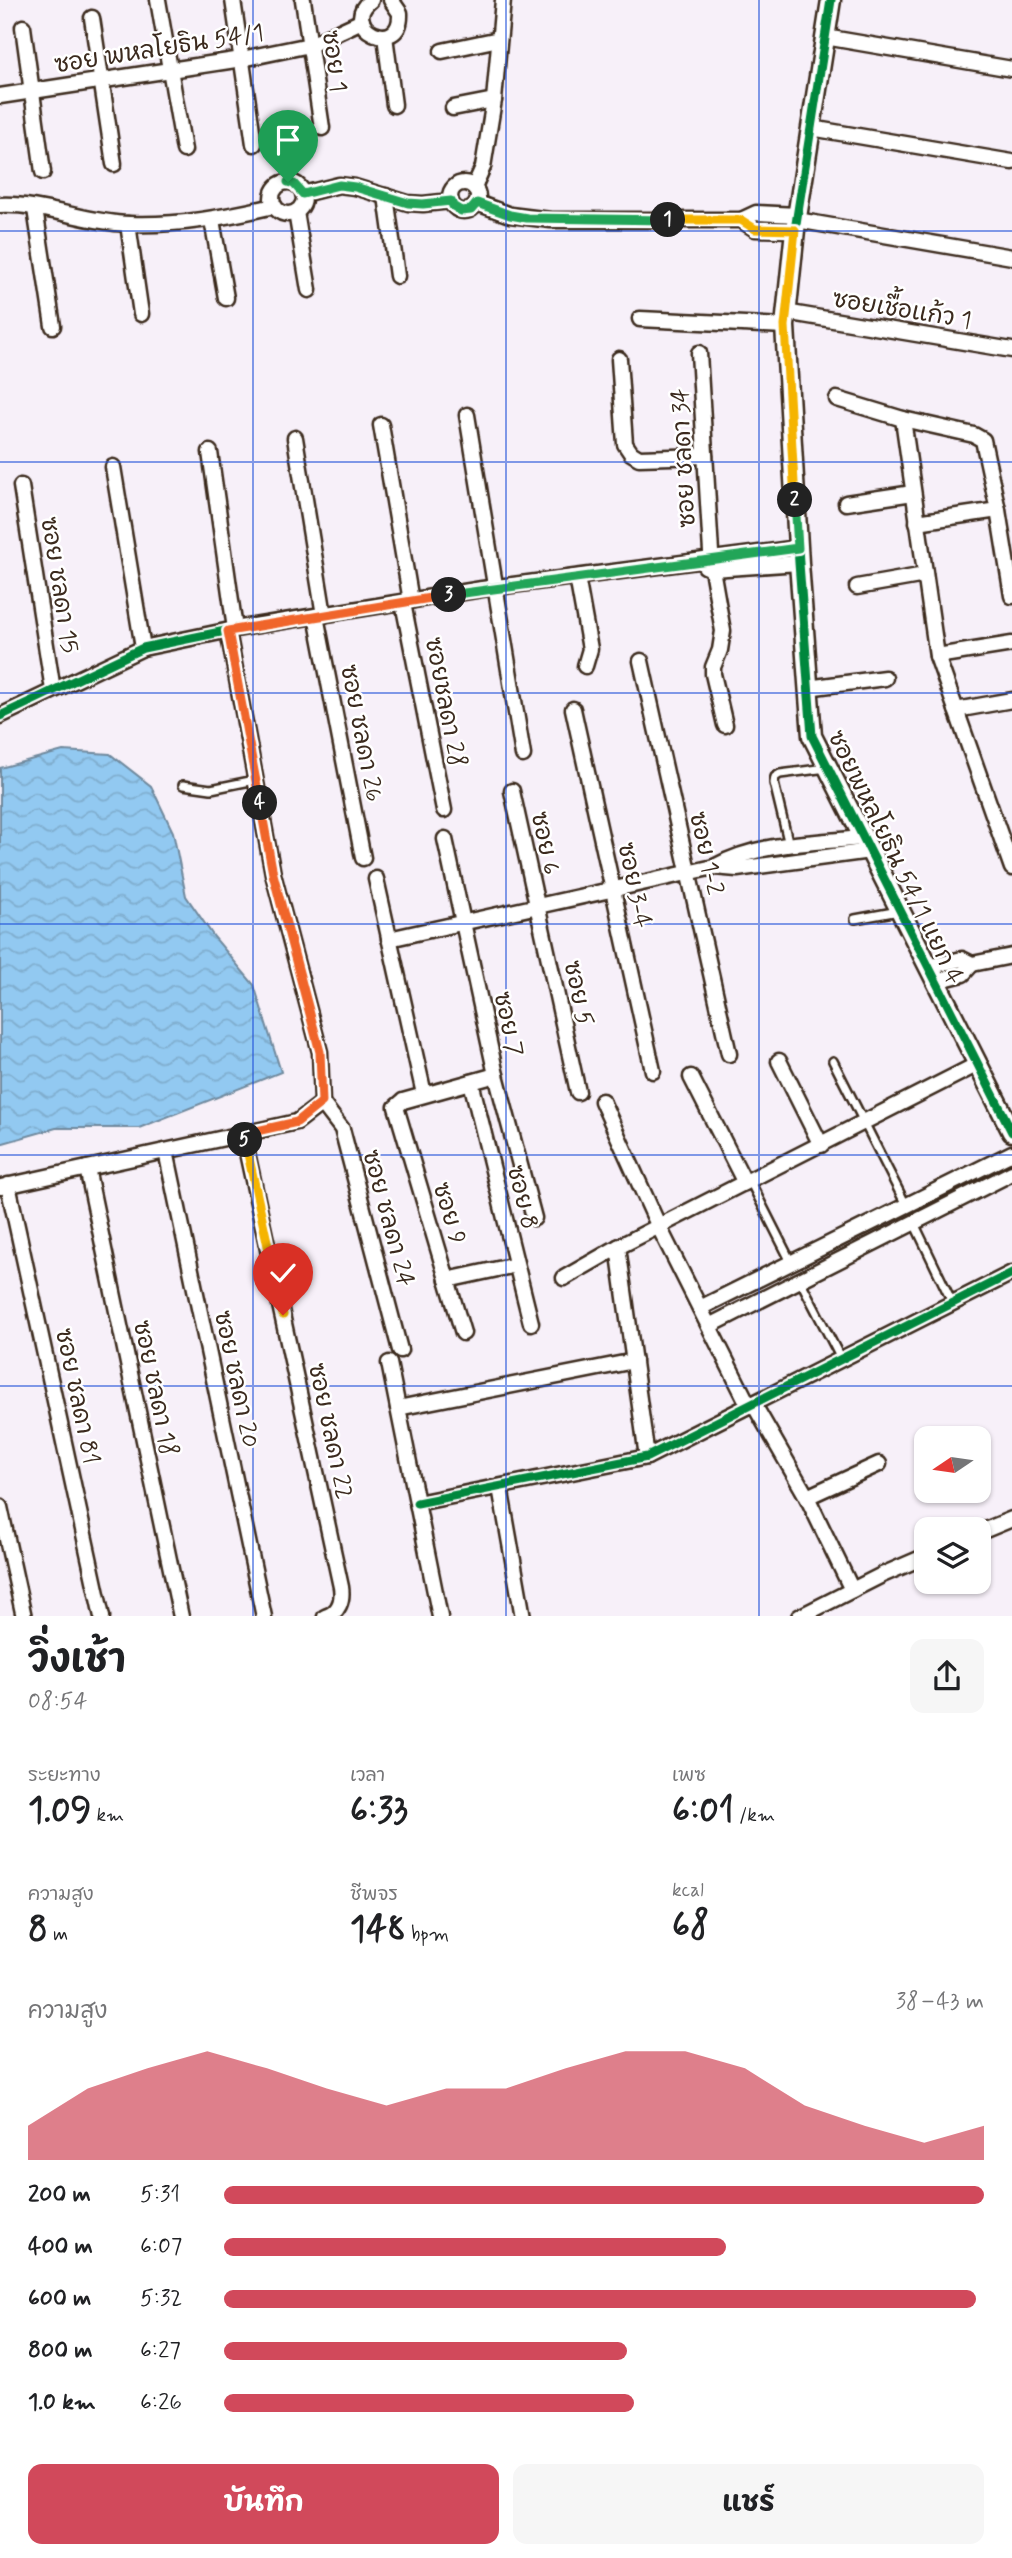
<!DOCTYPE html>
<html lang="th">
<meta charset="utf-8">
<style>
body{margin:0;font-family:Mynerve,"Playpen Sans Thai",sans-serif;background:#f6f6f6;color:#202124;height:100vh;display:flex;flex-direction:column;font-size:26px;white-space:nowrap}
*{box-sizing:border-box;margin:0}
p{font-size:23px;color:#757577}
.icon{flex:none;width:38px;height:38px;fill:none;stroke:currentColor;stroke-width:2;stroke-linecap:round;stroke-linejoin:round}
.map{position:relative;height:1616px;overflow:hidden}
.sheet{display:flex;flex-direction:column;background:#fff;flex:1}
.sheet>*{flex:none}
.needle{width:46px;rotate:257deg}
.tools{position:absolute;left:914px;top:1426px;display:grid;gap:14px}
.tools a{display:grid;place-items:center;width:77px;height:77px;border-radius:14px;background:#fff;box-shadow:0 2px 5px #0004;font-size:35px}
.pin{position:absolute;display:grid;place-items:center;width:60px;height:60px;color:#fff;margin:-72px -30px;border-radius:50% 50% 50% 0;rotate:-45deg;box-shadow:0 0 7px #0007}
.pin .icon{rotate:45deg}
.km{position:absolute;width:35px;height:35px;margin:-18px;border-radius:50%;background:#222;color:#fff;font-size:19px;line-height:35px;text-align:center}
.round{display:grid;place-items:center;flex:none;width:74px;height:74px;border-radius:14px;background:#f6f6f6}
.head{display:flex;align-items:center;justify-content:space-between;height:119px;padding:0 28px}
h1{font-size:38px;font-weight:700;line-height:52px}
.metrics{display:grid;grid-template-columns:repeat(3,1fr);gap:10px;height:119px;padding:7px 28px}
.metrics div{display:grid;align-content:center}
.metrics b{font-size:35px;font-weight:700}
.metrics small{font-size:19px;font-weight:400}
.metrics p{font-size:19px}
.chart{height:196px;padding:14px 28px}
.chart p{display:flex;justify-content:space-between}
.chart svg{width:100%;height:126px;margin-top:7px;fill:#d1495b;opacity:.7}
.primary-button{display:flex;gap:14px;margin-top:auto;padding:14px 28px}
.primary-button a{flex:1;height:80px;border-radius:14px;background:#d1495b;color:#fff;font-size:28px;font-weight:700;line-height:80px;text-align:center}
.primary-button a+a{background:#f6f6f6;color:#202124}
ul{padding:0 28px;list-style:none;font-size:23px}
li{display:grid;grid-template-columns:112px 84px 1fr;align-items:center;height:52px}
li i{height:18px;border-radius:9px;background:#d1495b}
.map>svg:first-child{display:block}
.water{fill:url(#water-waves);stroke:#6f899d;stroke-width:2}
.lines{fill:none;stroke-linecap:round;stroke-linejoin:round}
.service-casing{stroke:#3b2a1e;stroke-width:12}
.minor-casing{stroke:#3b2a1e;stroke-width:19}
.tertiary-casing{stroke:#3b2a1e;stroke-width:23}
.service{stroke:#fff;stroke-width:7}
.minor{stroke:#fff;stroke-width:14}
.tertiary{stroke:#fff;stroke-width:18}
.cycleway-casing{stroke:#fff;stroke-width:13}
.cycleway{stroke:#00873e;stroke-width:9}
.split-1-casing{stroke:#fff;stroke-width:14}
.split-2-casing{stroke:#fff;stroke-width:14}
.split-3-casing{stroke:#fff;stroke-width:14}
.split-4-casing{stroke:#fff;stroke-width:14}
.split-5-casing{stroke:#fff;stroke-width:14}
.split-6-casing{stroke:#fff;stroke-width:14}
.split-1{stroke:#22a559;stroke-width:9}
.split-2{stroke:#f5b400;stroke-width:9}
.split-3{stroke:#22a559;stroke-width:9}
.split-4{stroke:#f0652b;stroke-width:9}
.split-5{stroke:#f0652b;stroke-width:9}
.split-6{stroke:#f5b400;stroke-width:9}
.grid{fill:none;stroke:#1d4ed8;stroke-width:2;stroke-opacity:0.55}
.labels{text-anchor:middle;stroke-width:5;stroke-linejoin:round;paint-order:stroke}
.street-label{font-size:24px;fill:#3b2a1e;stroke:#fff}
</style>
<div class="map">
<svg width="1012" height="1617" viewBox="0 0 1012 1617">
<defs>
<pattern id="water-waves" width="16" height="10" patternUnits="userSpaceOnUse" patternTransform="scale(1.75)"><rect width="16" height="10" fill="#92c9f1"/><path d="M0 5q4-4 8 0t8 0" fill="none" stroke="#7fadce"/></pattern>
</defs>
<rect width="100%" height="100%" fill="#f7f0f9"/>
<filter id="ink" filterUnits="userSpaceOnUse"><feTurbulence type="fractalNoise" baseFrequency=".0143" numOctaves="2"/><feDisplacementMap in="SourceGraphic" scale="14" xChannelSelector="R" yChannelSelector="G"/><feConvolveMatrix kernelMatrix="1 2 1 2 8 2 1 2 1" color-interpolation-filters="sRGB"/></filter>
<g filter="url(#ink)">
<!-- water -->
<path class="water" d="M63 751 110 754 151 786 173 832 186 896 214 937 254 985 281 1072 139 1128H56L0 1144V768Z"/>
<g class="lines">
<!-- service casing -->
<g class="service-casing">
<g id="service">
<path d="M183 785 211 789 255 780"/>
<path d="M789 845 774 783 775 777 780 774 827 768"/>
<path d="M855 919 899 911"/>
<path d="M833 1061 906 1205"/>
<path d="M750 1181 791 1262"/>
<path d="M914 1223 952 1302"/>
<path d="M800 1280 841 1359"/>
</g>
</g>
<!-- minor casing -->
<g class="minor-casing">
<g id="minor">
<path d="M158 0 184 150"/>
<path d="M233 0 254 144"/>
<path d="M303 0 322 128"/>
<path d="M371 0C337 27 402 58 400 13L391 0"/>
<path d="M92 18 114 164"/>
<path d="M23 27 43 172"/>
<path d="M385 36 394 105"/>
<path d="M825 37 1012 69"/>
<path d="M442 51 499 39"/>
<path d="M0 96 242 59 310 45 362 21"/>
<path d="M453 108 494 100"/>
<path d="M811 128 1012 162"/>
<circle cx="288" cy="198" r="16"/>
<circle cx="464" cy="197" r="14"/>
<path d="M474 187 483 167 494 100 503 0"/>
<path d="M303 194 339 185 355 187 408 203 423 204 451 201"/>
<path d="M386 196 397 276"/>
<path d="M477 203 510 215 551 220H741L756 213 797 215"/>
<path d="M0 205C43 203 86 223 129 224 178 226 226 217 274 206"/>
<path d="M35 209 53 326"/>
<path d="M296 212 309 290"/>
<path d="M212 220 226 298"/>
<path d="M741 220 755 229 795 230"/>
<path d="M797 220 1012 257"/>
<path d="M128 224 141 314"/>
<path d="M785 312 1012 350"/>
<path d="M640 319 785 326"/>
<path d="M699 353 712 569 723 631 720 650 713 667V674L725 725"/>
<path d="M619 359 625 444 631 453 639 458 705 456"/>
<path d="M837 399 903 419 974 435 983 440 998 510 1012 596"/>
<path d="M467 415 523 755"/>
<path d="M903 419 937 656 1012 868"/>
<path d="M381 425 411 601"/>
<path d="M295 438 324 615"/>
<path d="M210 452 235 629"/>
<path d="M113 467 143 648"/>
<path d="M21 486 53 690"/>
<path d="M846 503 913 493"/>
<path d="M917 522 998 510"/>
<path d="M705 566 712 569 799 563"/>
<path d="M577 577 590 649 585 666"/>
<path d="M857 587 925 575"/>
<path d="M403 603 444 810"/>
<path d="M316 616 363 858"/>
<path d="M228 631 273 874 320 1052 322 1103"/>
<path d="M937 656 1012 644"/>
<path d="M641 661 729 1054"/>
<path d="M807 688 885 678"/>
<path d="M573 709 653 1071"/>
<path d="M956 710 1012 700"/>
<path d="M0 716 143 648 235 629 482 589 798 548"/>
<path d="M512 791 578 1092"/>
<path d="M445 839 496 1075 534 1218"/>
<path d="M714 867 737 869 870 851"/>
<path d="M376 879 424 1094"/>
<path d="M389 939 714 867C758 842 814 843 863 838"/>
<path d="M928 967 962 959 972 964 1012 956"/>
<path d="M936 981 963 974 972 964"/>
<path d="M779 1061 821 1145"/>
<path d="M691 1077 745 1183"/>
<path d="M471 1082 531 1323"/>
<path d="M602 1101 659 1227 749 1406"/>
<path d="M322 1103 342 1129 400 1350"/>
<path d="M243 1134 341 1587C343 1600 339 1613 325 1617"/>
<path d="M166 1151 264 1617"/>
<path d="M87 1168 181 1617"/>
<path d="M8 1185 102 1617"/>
<path d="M1 1187 297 1122 322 1103"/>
<path d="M618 1247 647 1457"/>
<path d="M564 1278 618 1247 978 1064"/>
<path d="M447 1280 516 1265"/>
<path d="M700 1308 1012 1153"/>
<path d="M709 1326 1012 1173"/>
<path d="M463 1333 396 1107 403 1101 496 1075"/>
<path d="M389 1363 440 1617"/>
<path d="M753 1403 807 1497 852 1590"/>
<path d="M398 1408 634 1361"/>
<path d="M500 1487 523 1617"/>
<path d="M807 1497 879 1464"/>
<path d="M417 1503 647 1457 1012 1273"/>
<path d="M0 1507 24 1617"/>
<path d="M978 1533 1012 1519"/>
<path d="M799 1617 882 1575 926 1556"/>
</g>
</g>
<!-- tertiary casing -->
<g class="tertiary-casing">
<path id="tertiary" d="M831 0 795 230 785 326 799 563 812 736 1012 1132"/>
</g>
<!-- service -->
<use href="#service" class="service"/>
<!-- minor -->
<use href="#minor" class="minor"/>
<!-- tertiary -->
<use href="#tertiary" class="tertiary"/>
<!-- cycleway casing -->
<g class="cycleway-casing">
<g id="cycleway">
<path d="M831 0 795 230 785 326 799 563 812 736 1012 1132"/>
<path d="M0 716 143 648 235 629 482 589 798 548"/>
<path d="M417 1503 647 1457 1012 1273"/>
</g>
</g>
<!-- cycleway -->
<use href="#cycleway" class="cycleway"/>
</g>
</g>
<g class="lines" filter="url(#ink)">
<!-- split-1 casing -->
<g class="split-1-casing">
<path id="split-1" d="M288 182 294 184 303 194 339 185 355 187 408 203 423 204 451 201 453 206 461 211 471 210 477 203 510 215 527 218 668 220"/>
</g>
<!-- split-2 casing -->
<g class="split-2-casing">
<path id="split-2" d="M668 220H741L755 229 795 230 785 326 795 500"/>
</g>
<!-- split-3 casing -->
<g class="split-3-casing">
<path id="split-3" d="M449 595 798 548 795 500"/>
</g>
<!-- split-4 casing -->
<g class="split-4-casing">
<path id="split-4" d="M260 803 228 631 449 595"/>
</g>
<!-- split-5 casing -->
<g class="split-5-casing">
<path id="split-5" d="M245 1140 243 1134 297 1122 322 1102 320 1052 273 874 260 803"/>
</g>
<!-- split-6 casing -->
<g class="split-6-casing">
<path id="split-6" d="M245 1140 283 1315"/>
</g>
<!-- split-1 -->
<use href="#split-1" class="split-1"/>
<!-- split-2 -->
<use href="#split-2" class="split-2"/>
<!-- split-3 -->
<use href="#split-3" class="split-3"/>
<!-- split-4 -->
<use href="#split-4" class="split-4"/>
<!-- split-5 -->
<use href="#split-5" class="split-5"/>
<!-- split-6 -->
<use href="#split-6" class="split-6"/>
</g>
<!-- grid -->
<path class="grid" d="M253 0V1617M506 0V1617M759 0V1617M0 231H1012M0 462H1012M0 693H1012M0 924H1012M0 1155H1012M0 1386H1012"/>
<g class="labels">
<!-- street labels -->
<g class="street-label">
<text transform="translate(159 48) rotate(-9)" y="8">ซอย พหลโยธิน 54/1</text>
<text transform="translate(335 61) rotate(82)" y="8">ซอย 1</text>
<text transform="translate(902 309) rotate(9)" y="8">ซอยเชื้อแก้ว 1</text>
<text transform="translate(683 458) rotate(-93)" y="8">ซอย ชลดา 34</text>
<text transform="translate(60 585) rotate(81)" y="8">ซอย ชลดา 15</text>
<text transform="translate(446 702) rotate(79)" y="8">ซอยชลดา 28</text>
<text transform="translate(362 733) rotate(79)" y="8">ซอย ชลดา 26</text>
<text transform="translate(546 843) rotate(78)" y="8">ซอย 6</text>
<text transform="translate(707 853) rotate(77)" y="8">ซอย 1-2</text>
<text transform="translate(896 857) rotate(64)" y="8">ซอยพหลโยธิน 54/1 แยก 4</text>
<text transform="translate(635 885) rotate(78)" y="8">ซอย 3-4</text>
<text transform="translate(579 993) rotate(78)" y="8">ซอย 5</text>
<text transform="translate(509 1024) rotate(78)" y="8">ซอย 7</text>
<text transform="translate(523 1197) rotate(76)" y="8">ซอย 8</text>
<text transform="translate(450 1213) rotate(73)" y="8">ซอย 9</text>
<text transform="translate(389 1218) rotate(75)" y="8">ซอย ชลดา 24</text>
<text transform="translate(237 1379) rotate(78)" y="8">ซอย ชลดา 20</text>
<text transform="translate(156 1388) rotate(78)" y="8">ซอย ชลดา 18</text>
<text transform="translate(78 1396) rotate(78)" y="8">ซอย ชลดา 81</text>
<text transform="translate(331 1431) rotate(78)" y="8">ซอย ชลดา 22</text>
</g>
</g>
</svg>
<div class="tools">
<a><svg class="needle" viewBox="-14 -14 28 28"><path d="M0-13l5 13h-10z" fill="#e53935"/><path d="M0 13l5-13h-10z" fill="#757577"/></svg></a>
<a><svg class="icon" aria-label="layers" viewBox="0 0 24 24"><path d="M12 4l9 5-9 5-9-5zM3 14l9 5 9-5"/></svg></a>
</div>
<div class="pin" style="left:288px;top:182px;background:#1e9e55"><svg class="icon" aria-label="arrive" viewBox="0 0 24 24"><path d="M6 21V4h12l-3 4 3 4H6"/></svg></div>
<div class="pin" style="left:283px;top:1315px;background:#d93025"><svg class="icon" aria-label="check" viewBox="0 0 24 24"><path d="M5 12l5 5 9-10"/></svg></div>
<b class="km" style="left:668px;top:220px">1</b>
<b class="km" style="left:795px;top:500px">2</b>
<b class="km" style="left:449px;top:595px">3</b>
<b class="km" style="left:260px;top:803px">4</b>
<b class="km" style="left:245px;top:1140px">5</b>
</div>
<section class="sheet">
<div class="head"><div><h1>วิ่งเช้า</h1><p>08:54</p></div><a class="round"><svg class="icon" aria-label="share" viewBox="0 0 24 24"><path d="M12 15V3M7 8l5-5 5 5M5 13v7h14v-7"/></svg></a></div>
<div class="metrics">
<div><p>ระยะทาง</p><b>1.09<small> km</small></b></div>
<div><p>เวลา</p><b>6:33</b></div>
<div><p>เพซ</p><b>6:01<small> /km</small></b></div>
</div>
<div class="metrics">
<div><p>ความสูง</p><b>8<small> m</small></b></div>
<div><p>ชีพจร</p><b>148<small> bpm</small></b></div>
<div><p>kcal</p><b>68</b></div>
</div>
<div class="chart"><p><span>ความสูง</span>38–43 m</p>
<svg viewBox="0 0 160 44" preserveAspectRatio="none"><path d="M0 44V32L10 19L20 12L30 6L40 12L50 19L60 25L70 19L80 19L90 12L100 6L110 6L120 12L130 25L140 32L150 38L160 32V44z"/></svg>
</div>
<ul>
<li><b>200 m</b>5:31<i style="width:100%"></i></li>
<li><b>400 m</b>6:07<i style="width:66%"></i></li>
<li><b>600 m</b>5:32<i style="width:99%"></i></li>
<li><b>800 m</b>6:27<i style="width:53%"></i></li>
<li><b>1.0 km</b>6:26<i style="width:54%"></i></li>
</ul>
<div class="primary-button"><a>บันทึก</a><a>แชร์</a></div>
</section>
